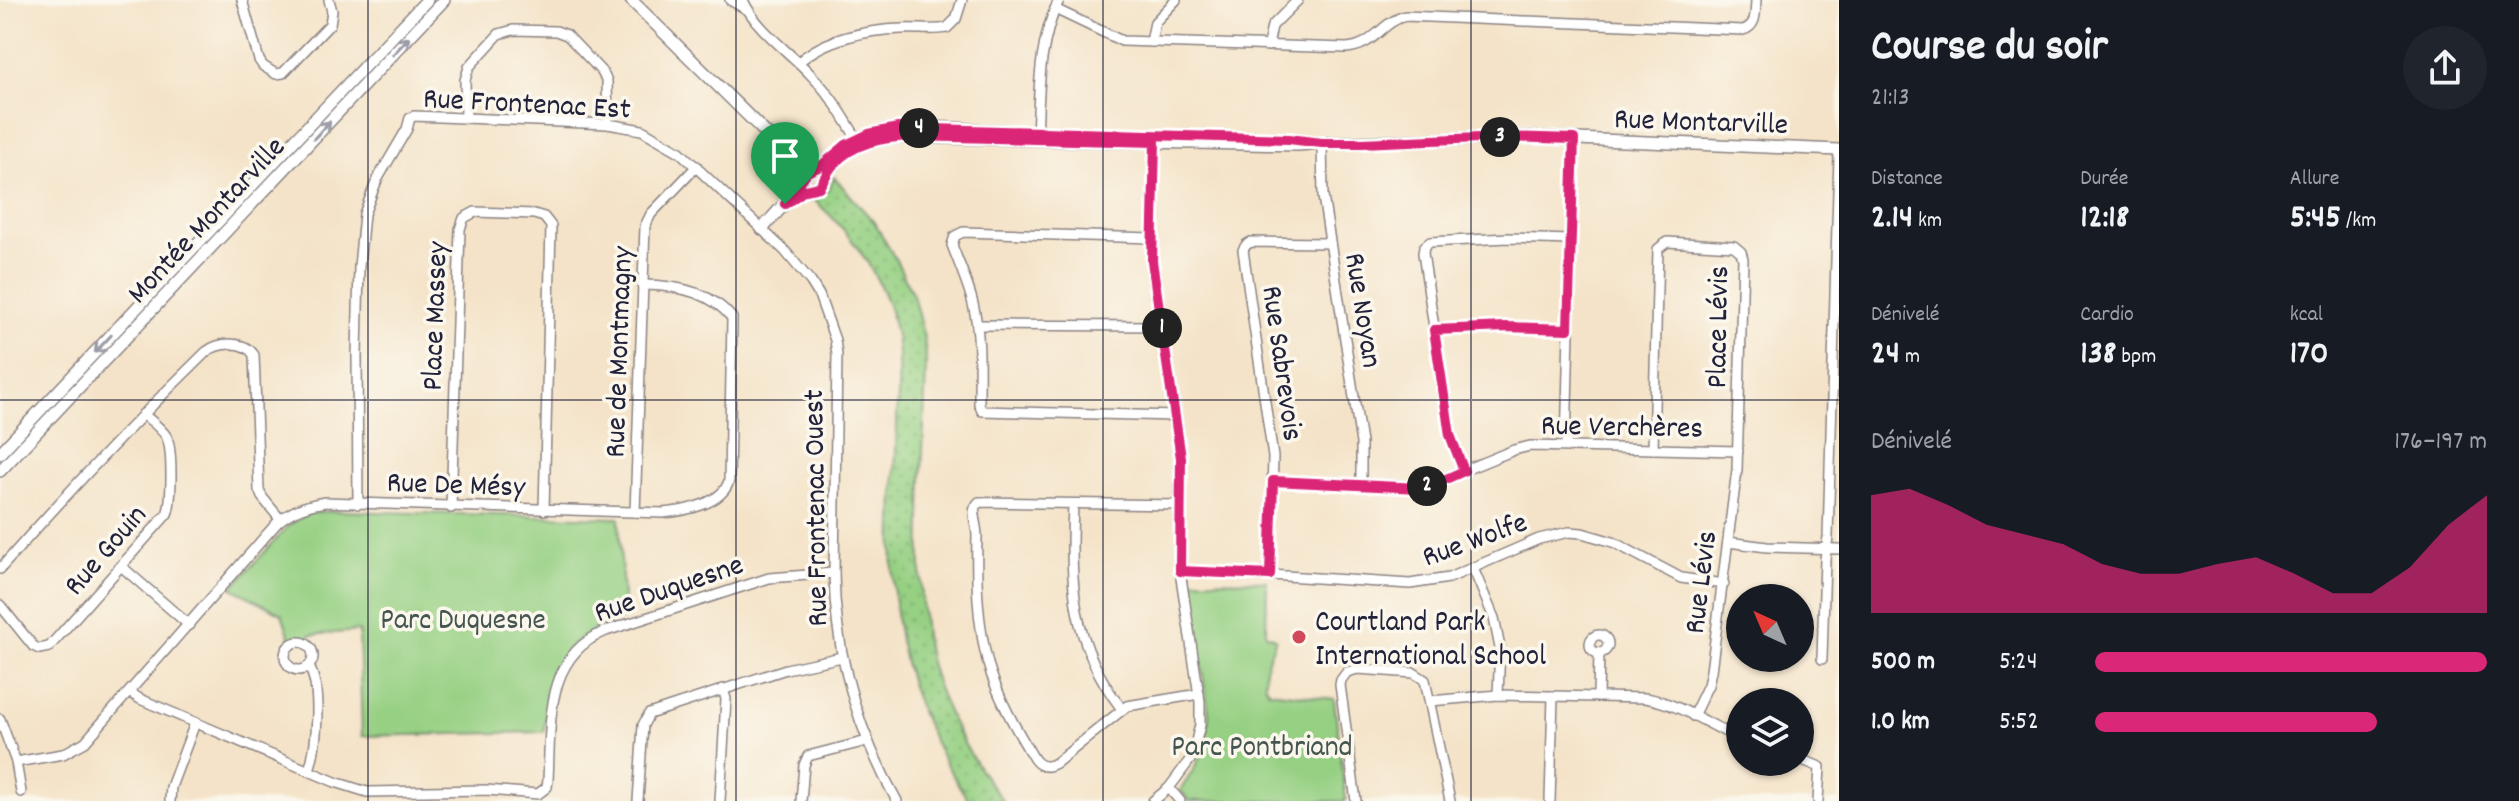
<!DOCTYPE html>
<html lang="fr">
<meta charset="utf-8">
<style>
body{margin:0;font-family:Dekko,sans-serif;background:#20242c;color:#f1f3f6;height:100vh;display:flex;flex-direction:column;font-size:30px;white-space:nowrap}
*{box-sizing:border-box;margin:0}
p{font-size:26px;color:#9ea1a6}
.icon{flex:none;width:44px;height:44px;fill:none;stroke:currentColor;stroke-width:2;stroke-linecap:round;stroke-linejoin:round}
.map{position:relative;flex:1;overflow:hidden}
.details{display:flex;flex-direction:column;background:#171b24;width:680px}
.details>*{flex:none}
.needle{width:52px;rotate:316deg}
.buttons{position:absolute;left:1726px;top:584px;display:grid;gap:16px}
.buttons a{display:grid;place-items:center;width:88px;height:88px;border-radius:50%;background:#171b24;box-shadow:0 2px 6px #0004;font-size:40px}
.pin{position:absolute;display:grid;place-items:center;width:68px;height:68px;color:#fff;margin:-82px -34px;border-radius:50% 50% 50% 0;rotate:-45deg;box-shadow:0 0 8px #0007}
.pin .icon{rotate:45deg}
.km{position:absolute;width:40px;height:40px;margin:-20px;border-radius:50%;background:#222;color:#fff;font-size:22px;line-height:40px;text-align:center}
.round{display:grid;place-items:center;flex:none;width:84px;height:84px;border-radius:42px;background:#20242c}
.overview{display:flex;align-items:center;justify-content:space-between;height:136px;padding:0 32px}
h1{font-size:44px;font-weight:700;line-height:60px}
.stats{display:grid;grid-template-columns:repeat(3,1fr);gap:12px;height:136px;padding:8px 32px}
.stats div{display:grid;align-content:center}
.stats b{font-size:34px;font-weight:700}
.stats small{font-size:22px;font-weight:400}
.stats p{font-size:22px}
.chart{height:224px;padding:16px 32px}
.chart p{display:flex;justify-content:space-between}
.chart svg{width:100%;height:144px;margin-top:8px;fill:#db2777;opacity:.7}
ul{padding:0 32px;list-style:none;font-size:26px}
li{display:grid;grid-template-columns:128px 96px 1fr;align-items:center;height:60px}
li i{height:20px;border-radius:10px;background:#db2777}
main{display:flex;flex:1;min-height:0}
.map>svg:first-child{display:block}
.grass{fill:url(#grass-dots);stroke:#5c795f;stroke-width:2}
.park{fill:#96d083;stroke:#5c795f;stroke-width:2}
.lines{fill:none;stroke-linecap:round;stroke-linejoin:round}
.minor-casing{stroke:#8b8282;stroke-width:12}
.tertiary-casing{stroke:#8b8282;stroke-width:14}
.minor{stroke:#fff;stroke-width:9}
.tertiary{stroke:#fff;stroke-width:11}
.oneway{stroke:#9c9ca7}
.route-casing{stroke:#fff;stroke-width:16}
.route{stroke:#db2777;stroke-width:10}
.grid{fill:none;stroke:#22223b;stroke-width:2;stroke-opacity:0.55}
.poi-dot{fill:#d1495b;stroke:#fbf7ec;stroke-width:3}
.labels{text-anchor:middle;stroke-width:7;stroke-linejoin:round;paint-order:stroke}
.street-label{font-size:30px;fill:#22223b;stroke:#fbf7ec}
.park-label{font-size:30px;fill:#455651;stroke:#fbf7ec}
.poi-label{font-size:30px;fill:#22223b;stroke:#fbf7ec;text-anchor:start}
</style>
<main>
<div class="map">
<svg width="1839" height="801" viewBox="0 0 1839 801">
<defs>
<pattern id="grass-dots" width="8" height="8" patternUnits="userSpaceOnUse" patternTransform="scale(2)"><rect width="8" height="8" fill="#96d083"/><path d="M2 2h.1M6 6h.1" fill="none" stroke="#81b272" stroke-width="1.8" stroke-linecap="round"/></pattern>
</defs>
<rect width="100%" height="100%" fill="#fbf7ec"/>
<filter id="ink" filterUnits="userSpaceOnUse"><feTurbulence type="fractalNoise" baseFrequency=".0125" numOctaves="2"/><feDisplacementMap in="SourceGraphic" scale="16" xChannelSelector="R" yChannelSelector="G"/><feConvolveMatrix kernelMatrix="1 2 1 2 8 2 1 2 1" color-interpolation-filters="sRGB"/></filter>
<filter id="wash" filterUnits="userSpaceOnUse"><feTurbulence type="fractalNoise" baseFrequency=".006" numOctaves="4" result="noise"/><feDisplacementMap in="SourceGraphic" scale="32" xChannelSelector="R" yChannelSelector="G"/><feGaussianBlur stdDeviation="1.8" result="paint"/><feColorMatrix in="noise" values="0 0 0 0 0 0 0 0 0 0 0 0 0 0 0 0 0 1.4 0 .05"/><feComposite in="paint" operator="in"/></filter>
<g filter="url(#wash)">
<rect width="100%" height="100%" fill="#f4e3c8"/>
<!-- grass -->
<path class="grass" d="M834 177 874 222 897 262 913 295 924 338 926 358C925 429 919 500 921 571 922 605 923 641 933 673 948 720 973 763 1003 801H969L967 798C926 737 899 667 894 594 890 535 896 475 897 417 898 393 900 367 897 343 890 286 855 236 813 199L829 189Z"/>
<!-- park -->
<g class="park">
<path d="M333 511 619 518 624 618C558 638 549 668 544 732L362 736 359 631 310 635 309 641 300 638 291 640 282 614 232 588 289 525 309 513Z"/>
<path d="M1195 580 1267 581 1266 634 1276 638 1265 668V686L1269 689 1268 691 1334 699 1346 801H1189L1180 790C1198 766 1207 746 1209 715L1189 586 1190 582Z"/>
</g>
</g>
<g filter="url(#ink)">
<g class="lines">
<!-- minor casing -->
<g class="minor-casing">
<g id="minor">
<path d="M242 0 259 60 263 66 276 74 283 73 330 24 332 11 329 0"/>
<path d="M730 0 748 10"/>
<path d="M743 0C756 30 789 51 811 75 831 95 845 118 859 143"/>
<path d="M1055 9 1122 41 1346 48C1375 46 1381 22 1405 16L1743 30C1757 26 1755 13 1756 0"/>
<path d="M1151 42 1155 22 1176 0"/>
<path d="M1268 46 1272 26 1298 0"/>
<path d="M799 62C825 38 868 30 902 29 917 28 933 31 947 28L956 19 962 0"/>
<path d="M466 118 465 80 469 67 499 34 513 30 556 31 567 35 602 72 607 81 608 124"/>
<path d="M1037 139C1039 92 1038 43 1059 0"/>
<path d="M1322 143 1323 196 1361 443V485"/>
<path d="M1152 238 963 232 955 236 952 245C959 264 968 283 973 304 981 336 979 371 979 404L982 411 1176 416"/>
<path d="M977 325 1161 326"/>
<path d="M1434 330 1513 327 1568 329"/>
<path d="M1566 446 1574 139"/>
<path d="M1653 449 1658 249 1667 242 1734 246 1741 252 1743 259 1737 470 1711 671 1708 685 1693 716"/>
<path d="M1464 471 1450 435 1423 253 1424 247 1430 242 1508 238 1571 240"/>
<path d="M1273 481 1423 487 1514 450 1530 446 1738 451"/>
<path d="M358 504 357 355 359 267 364 214 377 180 407 129 410 118 414 116 608 124 642 130 680 152 785 251 811 282 819 295 835 340 837 355 834 573C835 655 857 730 897 801"/>
<path d="M1073 504C1070 584 1071 642 1121 708"/>
<path d="M1180 505 979 502C969 512 977 522 977 536 976 579 977 622 988 664 998 698 1016 729 1034 759 1040 767 1047 768 1056 763L1127 706 1199 694"/>
<path d="M451 508 460 229 464 218 475 212 534 214 544 217 551 226 544 510"/>
<path d="M635 512 645 226 651 214 697 166"/>
<path d="M1728 542 1767 547 1839 549"/>
<path d="M121 566 189 625"/>
<path d="M1473 568 1494 618 1500 648 1498 695"/>
<path d="M0 569C66 494 134 422 206 352 219 342 244 340 254 355L259 490 262 497 280 519"/>
<path d="M1180 571 1270 575 1410 584 1449 578 1539 539 1569 532 1582 533 1613 542 1681 578 1724 584"/>
<path d="M1270 575 1273 457 1243 250 1246 245 1251 242 1330 243"/>
<path d="M0 605 33 646 39 649 49 647 167 514C172 503 173 447 166 436 161 428 150 420 143 414"/>
<circle cx="1599" cy="644" r="9"/>
<circle cx="299" cy="656" r="14"/>
<path d="M1822 659 1825 559 1828 537 1839 156"/>
<path d="M129 692 140 699 335 782 367 792 486 790 538 794 547 787 548 780C551 723 544 656 606 631L769 578 834 573"/>
<path d="M1598 697 1599 653"/>
<path d="M1430 701 1498 695 1645 698C1678 703 1710 725 1740 739"/>
<path d="M0 719 16 762 21 792"/>
<path d="M1800 759 1820 767 1818 801"/>
<path d="M16 762 63 754 85 742 276 524C289 511 306 505 325 502L663 513C685 511 722 504 729 481L732 318C711 291 674 285 642 285"/>
<path d="M309 770C317 747 322 688 309 667"/>
<path d="M1169 788 1180 801"/>
<path d="M170 801 171 787 195 723"/>
<path d="M638 801 643 725 649 714 786 669 842 657"/>
<path d="M720 801 726 699 723 689"/>
<path d="M801 801 804 765 808 756 867 741"/>
<path d="M1153 801 1169 788 1192 757 1200 725V702L1180 571V443L1152 261 1155 136"/>
<path d="M1356 801 1340 685 1341 680 1347 672 1358 669 1414 673 1425 680 1450 801"/>
<path d="M1550 801 1553 696"/>
</g>
</g>
<!-- tertiary casing -->
<g class="tertiary-casing">
<g id="tertiary">
<path d="M631 0 788 155 813 169"/>
<path d="M850 143C892 118 958 130 1006 131"/>
<path d="M804 178 808 171 820 167 836 153"/>
<path d="M785 204 804 191 820 186C824 181 826 174 830 169 844 148 872 140 896 137L1298 145 1322 143 1529 137 1839 150"/>
<path d="M762 229 788 200"/>
<path d="M0 453 427 0"/>
<path d="M0 471 444 0"/>
</g>
</g>
<!-- minor -->
<use href="#minor" class="minor"/>
<!-- tertiary -->
<use href="#tertiary" class="tertiary"/>
</g>
<!-- one-way arrows -->
<defs><path id="oneway-shaft" d="M-6 0H5M1.5-3L5.5 0L1.5 3" fill="none" stroke-width="1.6" stroke-linecap="round" stroke-linejoin="round" transform="scale(2)"/></defs>
<g class="oneway">
<use href="#oneway-shaft" transform="translate(401 46) rotate(-47)"/>
<use href="#oneway-shaft" transform="translate(322 130) rotate(-47)"/>
<use href="#oneway-shaft" transform="translate(103 344) rotate(133)"/>
</g>
</g>
<g class="lines" filter="url(#ink)">
<!-- route casing -->
<g class="route-casing">
<path id="route" d="M898 128 1289 139 1322 143H1362L1503 137 1574 139 1568 329 1506 327 1434 330 1450 435 1464 471 1430 486 1420 488 1273 481 1270 575 1180 571 1181 458 1152 261 1155 142 912 136C884 137 853 142 833 165 827 172 824 180 819 187L805 190 785 204 807 172 821 166 846 145 869 134Z"/>
</g>
<!-- route -->
<use href="#route" class="route"/>
</g>
<!-- grid -->
<path class="grid" d="M368 0V801M736 0V801M1103 0V801M1471 0V801M0 400H1839"/>
<!-- markers -->
<circle class="poi-dot" cx="1299" cy="637" r="8"/>
<g class="labels">
<!-- street labels -->
<g class="street-label">
<text transform="translate(527 102) rotate(3)" y="10">Rue Frontenac Est</text>
<text transform="translate(1701 120) rotate(2)" y="10">Rue Montarville</text>
<text transform="translate(205 219) rotate(-47)" y="10">Montée Montarville</text>
<text transform="translate(1365 310) rotate(81)" y="10">Rue Noyan</text>
<text transform="translate(433 316) rotate(-88)" y="10">Place Massey</text>
<text transform="translate(1716 327) rotate(-89)" y="10">Place Lévis</text>
<text transform="translate(617 352) rotate(-88)" y="10">Rue de Montmagny</text>
<text transform="translate(1284 363) rotate(82)" y="10">Rue Sabrevois</text>
<text transform="translate(1622 425) rotate(1)" y="10">Rue Verchères</text>
<text transform="translate(456 483) rotate(2)" y="10">Rue De Mésy</text>
<text transform="translate(814 508) rotate(-91)" y="10">Rue Frontenac Ouest</text>
<text transform="translate(1474 538) rotate(-20)" y="10">Rue Wolfe</text>
<text transform="translate(104 549) rotate(-49)" y="10">Rue Gouin</text>
<text transform="translate(1699 582) rotate(-83)" y="10">Rue Lévis</text>
<text transform="translate(668 587) rotate(-19)" y="10">Rue Duquesne</text>
</g>
<!-- park labels -->
<g class="park-label">
<text x="463" y="628">Parc Duquesne</text>
<text x="1262" y="755">Parc Pontbriand</text>
</g>
<!-- poi labels -->
<g class="poi-label">
<text x="1315" y="630">Courtland Park<tspan x="1315" dy="34">International School</tspan></text>
</g>
</g>
</svg>
<div class="buttons">
<a><svg class="needle" viewBox="-14 -14 28 28"><path d="M0-13l5 13h-10z" fill="#e53935"/><path d="M0 13l5-13h-10z" fill="#9ea1a6"/></svg></a>
<a><svg class="icon" aria-label="layers" viewBox="0 0 24 24"><path d="M12 4l9 5-9 5-9-5zM3 14l9 5 9-5"/></svg></a>
</div>
<div class="pin" style="left:785px;top:204px;background:#1e9e55"><svg class="icon" aria-label="arrive" viewBox="0 0 24 24"><path d="M6 21V4h12l-3 4 3 4H6"/></svg></div>
<b class="km" style="left:1162px;top:328px">1</b>
<b class="km" style="left:1427px;top:486px">2</b>
<b class="km" style="left:1500px;top:137px">3</b>
<b class="km" style="left:919px;top:128px">4</b>
</div>
<section class="details">
<div class="overview"><div><h1>Course du soir</h1><p>21:13</p></div><a class="round"><svg class="icon" aria-label="share" viewBox="0 0 24 24"><path d="M12 15V3M7 8l5-5 5 5M5 13v7h14v-7"/></svg></a></div>
<div class="stats">
<div><p>Distance</p><b>2.14<small> km</small></b></div>
<div><p>Durée</p><b>12:18</b></div>
<div><p>Allure</p><b>5:45<small> /km</small></b></div>
</div>
<div class="stats">
<div><p>Dénivelé</p><b>24<small> m</small></b></div>
<div><p>Cardio</p><b>138<small> bpm</small></b></div>
<div><p>kcal</p><b>170</b></div>
</div>
<div class="chart"><p><span>Dénivelé</span>176–197 m</p>
<svg viewBox="0 0 160 44" preserveAspectRatio="none"><path d="M0 44V8L10 6L20 11L30 17L40 20L50 23L60 29L70 32L80 32L90 29L100 27L110 32L120 38L130 38L140 30L150 17L160 8V44z"/></svg>
</div>
<ul>
<li><b>500 m</b>5:24<i style="width:100%"></i></li>
<li><b>1.0 km</b>5:52<i style="width:72%"></i></li>
</ul>
</section>
</main>
